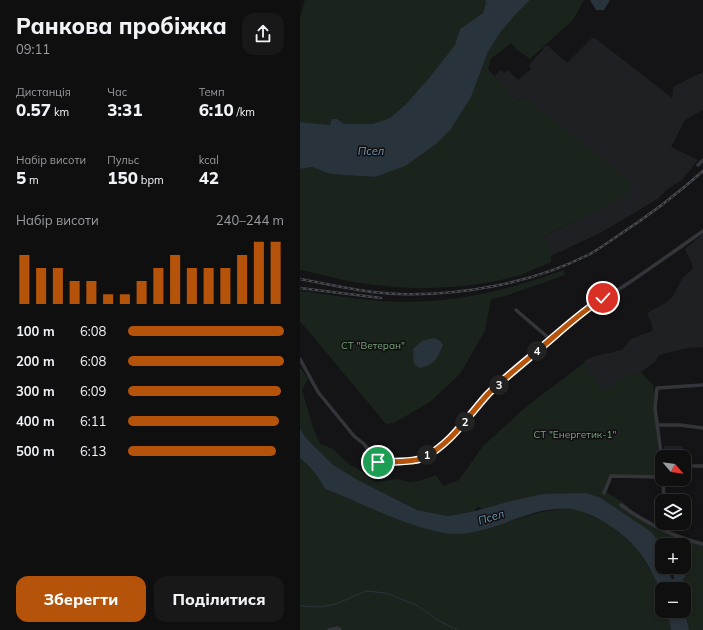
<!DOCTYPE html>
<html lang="uk">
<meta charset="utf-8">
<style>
body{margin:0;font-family:Mulish,sans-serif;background:#181819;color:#f1f3f6;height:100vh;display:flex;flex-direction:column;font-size:15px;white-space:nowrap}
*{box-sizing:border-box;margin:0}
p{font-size:13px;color:#9b9c9f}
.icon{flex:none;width:22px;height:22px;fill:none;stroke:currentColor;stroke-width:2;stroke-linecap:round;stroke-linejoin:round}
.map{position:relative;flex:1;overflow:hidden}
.side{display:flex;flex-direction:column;background:#0f0f10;width:300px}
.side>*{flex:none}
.needle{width:26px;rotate:119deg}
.tools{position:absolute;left:355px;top:450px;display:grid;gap:8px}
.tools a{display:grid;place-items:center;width:36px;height:36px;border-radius:8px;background:#0f0f10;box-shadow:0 2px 6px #0003,0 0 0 1px #2f2f30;font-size:20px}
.pin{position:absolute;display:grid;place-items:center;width:34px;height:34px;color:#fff;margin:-17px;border:2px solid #fff;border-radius:50%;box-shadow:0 1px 4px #0007}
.km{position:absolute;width:20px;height:20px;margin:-10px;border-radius:50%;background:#222;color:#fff;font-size:11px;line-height:20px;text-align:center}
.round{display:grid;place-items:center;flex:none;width:42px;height:42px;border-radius:12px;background:#181819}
.overview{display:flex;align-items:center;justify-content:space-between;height:68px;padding:0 16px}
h1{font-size:22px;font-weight:800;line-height:30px}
.stats{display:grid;grid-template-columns:repeat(3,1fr);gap:6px;height:68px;padding:4px 16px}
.stats div{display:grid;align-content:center}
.stats b{font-size:17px;font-weight:800}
.stats small{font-size:11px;font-weight:400}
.stats p{font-size:11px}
.chart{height:112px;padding:8px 16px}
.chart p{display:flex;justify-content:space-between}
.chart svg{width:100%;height:72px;margin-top:4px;stroke:#b45309;stroke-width:6}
.action{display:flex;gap:8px;margin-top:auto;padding:8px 16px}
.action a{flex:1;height:46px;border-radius:12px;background:#b45309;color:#fff;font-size:16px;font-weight:800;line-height:46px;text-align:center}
.action a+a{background:#181819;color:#f1f3f6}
ul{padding:0 16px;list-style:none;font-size:13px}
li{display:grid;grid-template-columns:64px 48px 1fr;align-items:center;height:30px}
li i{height:10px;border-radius:5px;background:#b45309}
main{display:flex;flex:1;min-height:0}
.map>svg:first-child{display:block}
.built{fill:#1f2023}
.green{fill:#1b241c}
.water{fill:#29333b}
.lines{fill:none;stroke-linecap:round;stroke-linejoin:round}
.stream{stroke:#29333b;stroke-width:1}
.street{stroke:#34353b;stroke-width:3.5}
.rail-casing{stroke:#474a50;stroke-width:2.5}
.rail{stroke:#0f0f11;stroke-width:1;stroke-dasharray:3;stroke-linecap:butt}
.route-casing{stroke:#fff;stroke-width:8}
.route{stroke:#b45309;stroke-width:5}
.labels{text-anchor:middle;stroke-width:3;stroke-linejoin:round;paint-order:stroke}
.park-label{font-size:10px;fill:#79a47a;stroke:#0f0f11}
.water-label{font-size:11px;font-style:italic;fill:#779ab6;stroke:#0f0f11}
</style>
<main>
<section class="side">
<div class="overview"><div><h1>Ранкова пробіжка</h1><p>09:11</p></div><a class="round"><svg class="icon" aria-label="share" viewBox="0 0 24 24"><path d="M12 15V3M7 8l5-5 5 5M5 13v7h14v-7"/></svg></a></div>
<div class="stats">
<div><p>Дистанція</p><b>0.57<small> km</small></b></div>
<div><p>Час</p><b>3:31</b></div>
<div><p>Темп</p><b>6:10<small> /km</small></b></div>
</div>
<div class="stats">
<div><p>Набір висоти</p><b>5<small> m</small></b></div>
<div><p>Пульс</p><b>150<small> bpm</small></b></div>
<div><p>kcal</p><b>42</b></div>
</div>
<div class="chart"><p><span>Набір висоти</span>240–244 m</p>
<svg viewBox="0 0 160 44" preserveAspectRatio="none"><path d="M5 44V14M15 44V22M25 44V22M35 44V30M45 44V30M55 44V38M65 44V38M75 44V30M85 44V22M95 44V14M105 44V22M115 44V22M125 44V22M135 44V14M145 44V6M155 44V6"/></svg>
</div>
<ul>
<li><b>100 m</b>6:08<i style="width:100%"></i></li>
<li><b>200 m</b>6:08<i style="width:100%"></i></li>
<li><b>300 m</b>6:09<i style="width:98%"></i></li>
<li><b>400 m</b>6:11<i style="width:97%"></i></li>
<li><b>500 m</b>6:13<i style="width:95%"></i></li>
</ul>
<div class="action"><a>Зберегти</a><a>Поділитися</a></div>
</section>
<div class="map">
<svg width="403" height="630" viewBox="0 0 403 630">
<rect width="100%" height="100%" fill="#141416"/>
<!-- built -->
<g class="built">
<path d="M292 38H295L372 98 373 87 403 72V110L385 120 371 147 398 160 382 180 366 190 359 198 302 232 251 256 244 236 289 215 332 183 223 96 219 101 209 94V89L194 76 201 70 204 73 208 70 218 80 231 69 229 65 247 45 267 63Z"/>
<path d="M403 234V347L388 348 359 355 355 362 337 375 331 373 304 391 284 363 286 360 295 356 322 350 331 339 352 331 353 328 347 313 367 302 373 296 383 277 393 269 392 264 385 249Z"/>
<rect x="364" y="446" width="19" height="11"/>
</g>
<!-- green -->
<g class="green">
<path d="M5 0H185L186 3 183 13 160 29 156 45 129 78 107 103 90 118 72 124 30 125 0 122V17Z"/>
<path d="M230 0H284L273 20 230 59 216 49 211 43 191 59 188 69 194 76 209 89V94L219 101 223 96 332 183 326 195 289 215 244 236 251 256V262C241 266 230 271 220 275 171 290 110 291 60 283 39 280 20 273 0 270V169L12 167 30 174 75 177 171 97 188 52 199 34 215 15Z"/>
<path d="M264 270 265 275 205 296 191 299 185 331 160 374 130 402 94 423 86 424 0 321V291C34 295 69 302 103 302 159 302 212 289 264 270Z"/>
<path d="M284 363 304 391 331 373 337 375 341 372 353 385 355 396 354 411 361 476H310L303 490 324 503 335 513 373 533 403 542V630H389L384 607V589H382L381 583 386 575 379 567H384V545H362V546L350 532 301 498 207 502 182 509 180 507 176 508 175 511 148 516 117 510 56 479 32 464 5 437 0 428V367L8 379 2 390 13 427 20 444 33 449 50 465 58 469 76 482 97 479 109 482 119 481 136 475 143 486 159 480 183 446 227 406Z"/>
<path d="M0 458C10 466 19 477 25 489L70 507 177 531 241 512 260 509 279 510 310 525 336 547 355 578 362 594V611H367L371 630H0Z"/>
</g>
<!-- water -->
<g class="water">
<path d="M185 0H230L215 15 199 34 188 52 171 97 150 130 136 144 105 166 75 177 30 174 12 167 0 169V122L30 125 32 119H37L44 124H72L90 118 107 103 129 78 155 45 160 29 183 13 186 3Z"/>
<path d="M290 0H310L304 10H296Z"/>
<path d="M134 338 140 341 143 345C137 359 135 364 120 368L114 364 113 349 122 341Z"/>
<path d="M0 428 5 437 32 464 56 479 117 510 148 516 175 511 207 502 243 494 286 493 301 498 351 532 362 546V555L360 554 362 559V567H366L372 579H374L372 567H379L386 575 381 583 382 589H362V594C356 580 346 559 335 547 322 532 299 517 280 511 268 507 253 509 241 511 214 518 181 535 153 534 148 534 141 532 135 531 97 522 62 503 25 489 19 477 10 466 0 458Z"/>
<path d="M384 607 389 630H371L367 611H384Z"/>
</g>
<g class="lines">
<!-- stream -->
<path class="stream" d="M0 606 20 607 36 604 66 591 86 593 118 606 136 619 157 630"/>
<!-- street -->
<g class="street">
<path d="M398 165 403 160"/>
<path d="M216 310 251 340"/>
<path d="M0 359 18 392 54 436 64 444 77 462 121 459 130 454 149 439 162 426 189 394 276 317C294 304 312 294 330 282 355 265 379 248 403 231"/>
<path d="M357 425H380L403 428"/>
<path d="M362 462 355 408 357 388 403 385"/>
<path d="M384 466H403"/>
<path d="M363 479 364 501"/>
<path d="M304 493 311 476 362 477"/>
<path d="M321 505C342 521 378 539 403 544"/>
<path d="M29 630 38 628 40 630"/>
</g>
<!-- rail casing -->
<g class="rail-casing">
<g id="rail">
<path d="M0 279C33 285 66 293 99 294 160 296 233 283 288 255 298 250 307 243 316 237 347 217 375 196 403 171"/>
<path d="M0 288 81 298"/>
</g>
</g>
<!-- rail -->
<use href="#rail" class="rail"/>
</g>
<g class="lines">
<!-- route casing -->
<g class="route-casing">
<path id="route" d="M78 462C88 462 115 462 123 458 151 444 168 416 188 394 205 377 225 362 243 346 263 329 281 312 303 298"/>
</g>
<!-- route -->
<use href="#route" class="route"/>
</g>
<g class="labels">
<!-- park labels -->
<g class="park-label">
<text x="73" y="349">СТ "Ветеран"</text>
<text x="275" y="438">СТ "Енергетик-1"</text>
</g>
<!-- water labels -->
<g class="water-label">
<text x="71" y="155">Псел</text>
<text transform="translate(191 517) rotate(-17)" y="4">Псел</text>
</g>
</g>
</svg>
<div class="tools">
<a><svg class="needle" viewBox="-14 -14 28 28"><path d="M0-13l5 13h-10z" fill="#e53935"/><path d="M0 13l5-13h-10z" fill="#9b9c9f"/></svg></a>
<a><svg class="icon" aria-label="layers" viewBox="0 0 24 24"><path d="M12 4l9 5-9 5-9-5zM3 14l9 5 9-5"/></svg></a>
<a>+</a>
<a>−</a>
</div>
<div class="pin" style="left:78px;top:462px;background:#1e9e55"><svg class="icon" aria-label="arrive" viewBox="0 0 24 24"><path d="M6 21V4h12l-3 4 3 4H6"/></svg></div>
<div class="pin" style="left:303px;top:298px;background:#d93025"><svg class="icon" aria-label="check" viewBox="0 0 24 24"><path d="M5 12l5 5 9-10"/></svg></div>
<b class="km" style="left:127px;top:455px">1</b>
<b class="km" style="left:165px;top:422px">2</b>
<b class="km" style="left:199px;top:385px">3</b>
<b class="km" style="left:237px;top:351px">4</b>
</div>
</main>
